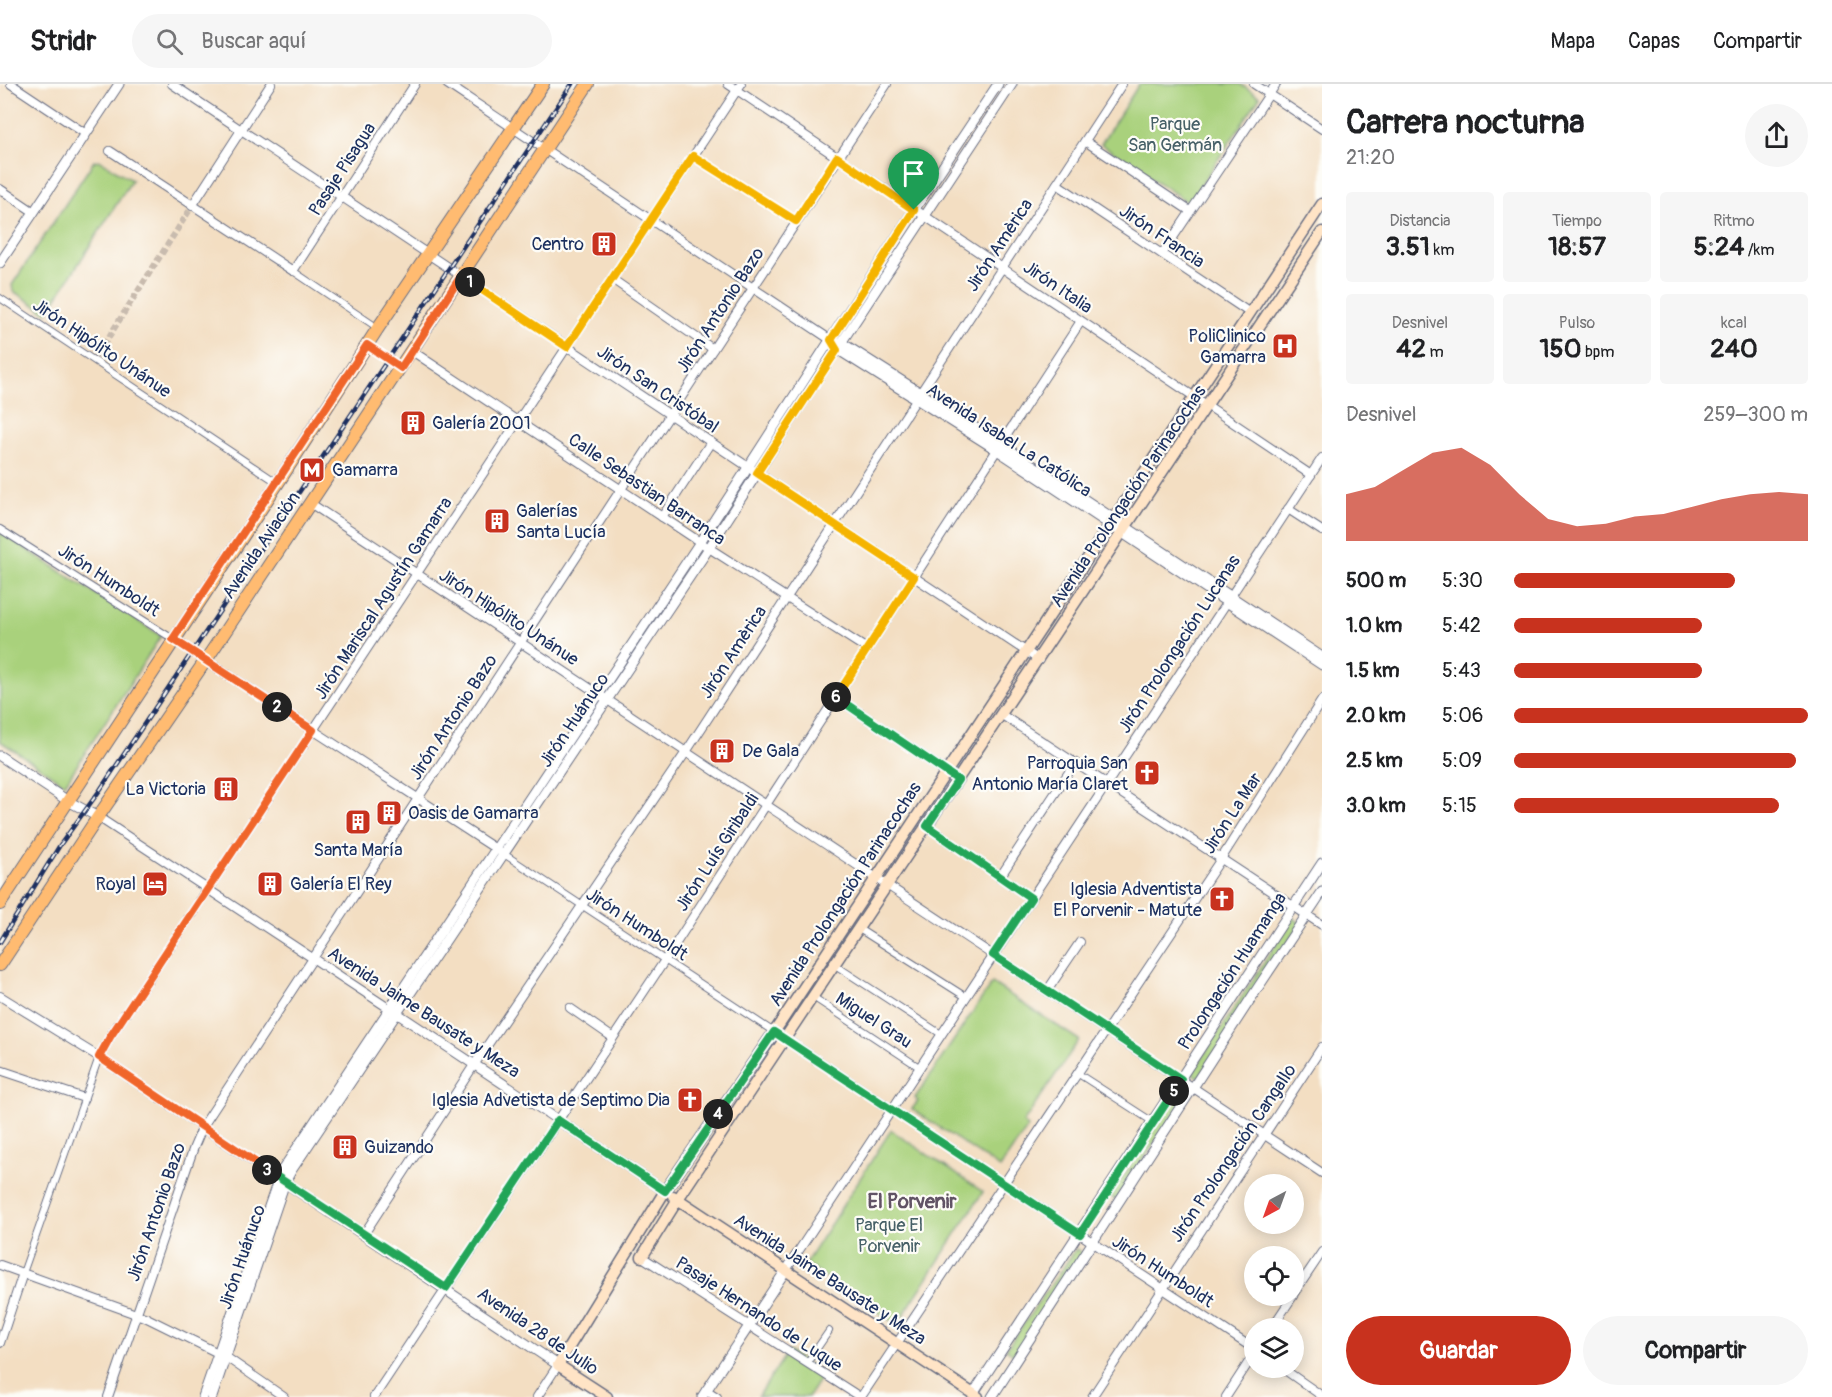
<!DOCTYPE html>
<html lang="es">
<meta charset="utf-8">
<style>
body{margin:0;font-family:Pangolin,sans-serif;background:#f6f6f6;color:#202124;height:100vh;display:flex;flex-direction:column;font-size:22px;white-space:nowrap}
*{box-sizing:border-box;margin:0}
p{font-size:20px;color:#757577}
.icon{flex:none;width:33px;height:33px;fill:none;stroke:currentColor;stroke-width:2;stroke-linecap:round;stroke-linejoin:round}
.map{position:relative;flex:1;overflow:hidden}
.sheet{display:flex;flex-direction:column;background:#fff;width:510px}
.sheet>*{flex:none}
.needle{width:39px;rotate:221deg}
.buttons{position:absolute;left:1244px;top:1090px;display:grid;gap:12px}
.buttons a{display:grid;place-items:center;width:60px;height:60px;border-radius:50%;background:#fff;box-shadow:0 3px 15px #0003;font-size:30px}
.pin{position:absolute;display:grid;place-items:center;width:51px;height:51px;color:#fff;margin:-62px -26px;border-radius:50% 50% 50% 0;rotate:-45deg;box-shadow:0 0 6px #0007}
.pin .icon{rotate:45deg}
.km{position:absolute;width:30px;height:30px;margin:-15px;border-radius:50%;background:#222;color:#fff;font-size:16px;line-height:30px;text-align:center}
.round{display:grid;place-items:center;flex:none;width:63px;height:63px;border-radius:32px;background:#f6f6f6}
.head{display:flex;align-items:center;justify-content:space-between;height:102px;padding:0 24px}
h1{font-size:33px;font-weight:800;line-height:45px}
.stats{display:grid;grid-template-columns:repeat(3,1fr);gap:9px;height:102px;padding:6px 24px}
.stats div{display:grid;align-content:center;border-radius:6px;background:#f6f6f6;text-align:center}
.stats b{font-size:26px;font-weight:800}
.stats small{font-size:16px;font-weight:400}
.stats p{font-size:16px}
.chart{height:168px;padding:12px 24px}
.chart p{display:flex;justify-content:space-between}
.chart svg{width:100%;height:108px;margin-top:6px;fill:#c8321e;opacity:.7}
.primary-button{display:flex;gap:12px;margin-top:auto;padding:12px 24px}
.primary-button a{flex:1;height:69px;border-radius:36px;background:#c8321e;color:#fff;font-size:24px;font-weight:800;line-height:69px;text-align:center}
.primary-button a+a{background:#f6f6f6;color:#202124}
ul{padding:0 24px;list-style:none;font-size:20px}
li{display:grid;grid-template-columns:96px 72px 1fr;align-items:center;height:45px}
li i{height:15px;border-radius:8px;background:#c8321e}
header{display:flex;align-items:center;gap:36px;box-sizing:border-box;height:84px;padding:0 30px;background:#fff;border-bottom:2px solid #e0e0e0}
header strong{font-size:28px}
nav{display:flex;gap:33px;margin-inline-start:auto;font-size:21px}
.search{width:420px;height:54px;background:#f6f6f6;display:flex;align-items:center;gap:15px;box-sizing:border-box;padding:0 21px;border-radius:33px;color:#757577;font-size:22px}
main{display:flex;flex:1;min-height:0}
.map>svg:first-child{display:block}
.green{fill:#a9d17c;stroke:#62806d;stroke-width:1.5}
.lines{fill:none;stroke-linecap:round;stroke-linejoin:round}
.pedestrian-tunnel{stroke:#c8bbae;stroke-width:6;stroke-dasharray:6 3;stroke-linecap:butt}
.pedestrian-casing{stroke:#676c81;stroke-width:8}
.minor-casing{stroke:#676c81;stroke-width:10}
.tertiary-casing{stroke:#676c81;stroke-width:11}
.secondary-casing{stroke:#676c81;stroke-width:13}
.primary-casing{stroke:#676c81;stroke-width:14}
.pedestrian{stroke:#fff;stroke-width:6}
.minor{stroke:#fff;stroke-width:8}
.tertiary{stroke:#fff;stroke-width:9}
.secondary{stroke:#ffe4c6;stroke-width:10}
.primary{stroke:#ffbb71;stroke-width:12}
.rail-casing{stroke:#1b2f5e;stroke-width:4.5}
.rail{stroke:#fdfcf7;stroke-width:2;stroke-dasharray:7;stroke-linecap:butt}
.split-1-casing{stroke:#fff;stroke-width:12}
.split-2-casing{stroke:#fff;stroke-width:12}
.split-3-casing{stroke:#fff;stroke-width:12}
.split-4-casing{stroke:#fff;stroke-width:12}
.split-5-casing{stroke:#fff;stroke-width:12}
.split-6-casing{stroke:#fff;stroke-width:12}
.split-7-casing{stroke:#fff;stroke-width:12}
.split-1{stroke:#f5b400;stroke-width:8}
.split-2{stroke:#f0652b;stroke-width:8}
.split-3{stroke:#f0652b;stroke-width:8}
.split-4{stroke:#22a559;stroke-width:8}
.split-5{stroke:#22a559;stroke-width:8}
.split-6{stroke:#22a559;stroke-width:8}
.split-7{stroke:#f5b400;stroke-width:8}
.labels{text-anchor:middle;stroke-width:4.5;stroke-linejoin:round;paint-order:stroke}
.park-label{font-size:18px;fill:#466067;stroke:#fdfcf7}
.street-label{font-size:18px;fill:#1b2f5e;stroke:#fdfcf7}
.poi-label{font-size:18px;fill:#1b2f5e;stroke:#fdfcf7;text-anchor:end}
.neighbourhood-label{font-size:20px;font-weight:bold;fill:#615365;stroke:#fdfcf7}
</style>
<header>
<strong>Stridr</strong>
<div class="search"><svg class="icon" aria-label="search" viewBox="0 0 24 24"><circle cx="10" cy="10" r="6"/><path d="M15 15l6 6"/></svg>Buscar aquí</div>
<nav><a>Mapa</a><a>Capas</a><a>Compartir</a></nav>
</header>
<main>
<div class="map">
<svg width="1322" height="1313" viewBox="0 0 1322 1313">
<rect width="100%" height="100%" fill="#fdfcf7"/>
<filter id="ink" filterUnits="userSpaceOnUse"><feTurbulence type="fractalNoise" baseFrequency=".0167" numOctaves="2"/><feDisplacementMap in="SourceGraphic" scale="12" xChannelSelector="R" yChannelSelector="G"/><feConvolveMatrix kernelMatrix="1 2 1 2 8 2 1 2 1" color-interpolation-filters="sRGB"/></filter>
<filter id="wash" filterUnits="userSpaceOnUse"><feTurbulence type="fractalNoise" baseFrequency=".008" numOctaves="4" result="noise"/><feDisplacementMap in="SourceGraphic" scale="24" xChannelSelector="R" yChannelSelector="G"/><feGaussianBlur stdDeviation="1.35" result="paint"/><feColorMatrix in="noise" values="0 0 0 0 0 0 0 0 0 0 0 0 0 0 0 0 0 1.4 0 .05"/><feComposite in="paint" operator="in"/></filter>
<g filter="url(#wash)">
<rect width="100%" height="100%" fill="#f3dec2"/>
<!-- green -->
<g class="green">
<path d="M1139 0H1240L1260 13 1189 119 1101 60Z"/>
<path d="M99 76 132 96 47 229 13 207 12 201 94 77Z"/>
<path d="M0 448 161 552 65 700 0 657Z"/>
<path d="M1293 834 1301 839 1199 994 1192 989Z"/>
<path d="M992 899 1079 956 1023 1039 1028 1043 1000 1084 912 1025 918 1017 915 1014Z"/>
<path d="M1178 1009 1182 1010 1186 1014 1115 1116 1110 1112Z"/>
<path d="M891 1046 983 1108 897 1241 805 1180Z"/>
<path d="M1076 1165 1085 1171 1015 1271 1006 1265Z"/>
<path d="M788 1267 823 1290 808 1313H758Z"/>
</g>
</g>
<g filter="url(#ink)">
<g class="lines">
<!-- pedestrian-tunnel -->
<path class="pedestrian-tunnel" d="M94 276 191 124"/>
<!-- pedestrian casing -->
<g class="pedestrian-casing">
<g id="pedestrian">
<path d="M693 72 796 137"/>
<path d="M293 187 378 244"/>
<path d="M0 214 278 399"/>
<path d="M367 261 400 283"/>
<path d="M0 445 173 555"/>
<path d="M504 770 774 948"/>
<path d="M859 845 966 913"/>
<path d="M835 881 941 950"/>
<path d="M813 913 919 983"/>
<path d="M1077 989 1153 1038"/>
<path d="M23 1189 99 973"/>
<path d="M807 1279 829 1247"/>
</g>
</g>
<!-- minor casing -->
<g class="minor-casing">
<g id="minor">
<path d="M11 0 86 50"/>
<path d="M172 0 1039 576"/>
<path d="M447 0 831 256"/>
<path d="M728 0 1311 391"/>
<path d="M1254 0 1322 45"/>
<path d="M1085 57 1190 127"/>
<path d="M110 67 293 187 415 0"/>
<path d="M1057 100 1250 229"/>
<path d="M0 105 34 128"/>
<path d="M192 122 271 0"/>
<path d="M1162 170 1276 0"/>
<path d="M612 195 713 265"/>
<path d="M412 267 709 464 867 565"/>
<path d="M310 419 1322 1089"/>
<path d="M1288 425 1322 447"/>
<path d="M662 433 711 358"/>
<path d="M173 555 499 767"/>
<path d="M836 613 958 696"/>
<path d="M1002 631 1322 841"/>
<path d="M98 733 390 925"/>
<path d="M927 742 1031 814"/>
<path d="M1000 793 1075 679"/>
<path d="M1047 907 1080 858"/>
<path d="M0 912 99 973 278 1094"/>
<path d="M570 924 612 953"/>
<path d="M782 953 1254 1265"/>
<path d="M99 973 110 953 741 0"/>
<path d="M0 986 84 1014"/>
<path d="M364 1150 474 981 686 668 1122 0"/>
<path d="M642 1173 860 1313"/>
<path d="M0 1181 147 1234 226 1273 284 1313"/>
<path d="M786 1186 1322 374"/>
<path d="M1293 1211 1322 1168"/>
<path d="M1271 1245 1293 1212"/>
<path d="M0 1259 23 1189"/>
<path d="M1282 1284 1322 1312"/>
<path d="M706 1306 717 1313"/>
<path d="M108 1313 194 1063 203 1042 887 0"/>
<path d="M374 1313 665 876 1081 237"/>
<path d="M537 1313 558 1281"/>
<path d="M861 1313 1221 775 1322 616"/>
<path d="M1092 1313 1322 963"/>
<path d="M1226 1313 1254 1270"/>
</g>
</g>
<!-- tertiary casing -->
<g class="tertiary-casing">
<g id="tertiary">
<path d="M0 179 119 0"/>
<path d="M837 258 842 259 1001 360 1322 573"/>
<path d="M834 261 837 265 997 366 1322 581"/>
<path d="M0 672 68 717 98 733"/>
<path d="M392 926 665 1107"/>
<path d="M280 1095 558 1281"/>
<path d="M973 1310 1322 779"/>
<path d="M203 1313 281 1088 700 458 914 126 998 0"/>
<path d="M212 1313 285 1098 291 1087 709 464 833 271 1012 0"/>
<path d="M702 1313 786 1186"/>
<path d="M992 1313 1259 902 1322 808"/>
</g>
</g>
<!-- secondary casing -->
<g class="secondary-casing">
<g id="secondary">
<path d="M673 1112 978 1313"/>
<path d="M642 1173 678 1115 1322 148"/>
<path d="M607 1313 558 1281 665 1107 781 938 1322 120"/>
</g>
</g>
<!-- primary casing -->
<g class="primary-casing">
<g id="primary">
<path d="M0 820 278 399 378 244 543 0"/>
<path d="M0 881 98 733 206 576 588 0"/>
</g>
</g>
<!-- pedestrian -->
<use href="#pedestrian" class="pedestrian"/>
<!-- minor -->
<use href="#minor" class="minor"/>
<!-- tertiary -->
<use href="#tertiary" class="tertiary"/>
<!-- secondary -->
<use href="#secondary" class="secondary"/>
<!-- primary -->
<use href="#primary" class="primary"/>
<!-- rail casing -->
<g class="rail-casing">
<path id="rail" d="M0 858 60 761 100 706 572 0"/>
</g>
<!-- rail -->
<use href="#rail" class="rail"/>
</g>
</g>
<g class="lines" filter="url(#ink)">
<!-- split-1 casing -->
<g class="split-1-casing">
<path id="split-1" d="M470 198 567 263 693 72 796 137 837 73 914 126"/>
</g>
<!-- split-2 casing -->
<g class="split-2-casing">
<path id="split-2" d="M277 623 173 555 367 261 401 284 461 192 470 198"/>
</g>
<!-- split-3 casing -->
<g class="split-3-casing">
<path id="split-3" d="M267 1086 99 973 110 953 313 646 277 623"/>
</g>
<!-- split-4 casing -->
<g class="split-4-casing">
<path id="split-4" d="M267 1086 446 1204 558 1036 665 1107 718 1030"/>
</g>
<!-- split-5 casing -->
<g class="split-5-casing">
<path id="split-5" d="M718 1030 774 948 1080 1150 1174 1007"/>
</g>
<!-- split-6 casing -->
<g class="split-6-casing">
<path id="split-6" d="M836 613 958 696 927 742 1031 814 993 871 1181 995 1174 1007"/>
</g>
<!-- split-7 casing -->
<g class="split-7-casing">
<path id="split-7" d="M836 613 914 493 757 389 837 266 831 256 914 126"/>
</g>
<!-- split-1 -->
<use href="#split-1" class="split-1"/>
<!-- split-2 -->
<use href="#split-2" class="split-2"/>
<!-- split-3 -->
<use href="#split-3" class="split-3"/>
<!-- split-4 -->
<use href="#split-4" class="split-4"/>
<!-- split-5 -->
<use href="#split-5" class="split-5"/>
<!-- split-6 -->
<use href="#split-6" class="split-6"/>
<!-- split-7 -->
<use href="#split-7" class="split-7"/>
</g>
<!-- icons -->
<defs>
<g id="building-square" transform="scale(1.35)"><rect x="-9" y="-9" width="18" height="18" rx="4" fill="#c8321e" stroke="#fdfcf7"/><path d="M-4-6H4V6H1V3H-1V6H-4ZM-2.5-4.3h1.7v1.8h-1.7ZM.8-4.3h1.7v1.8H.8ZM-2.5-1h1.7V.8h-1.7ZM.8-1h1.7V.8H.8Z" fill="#fff"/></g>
<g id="hospital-square" transform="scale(1.35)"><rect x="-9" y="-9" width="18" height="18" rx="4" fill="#c8321e" stroke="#fdfcf7"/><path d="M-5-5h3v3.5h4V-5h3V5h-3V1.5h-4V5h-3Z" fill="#fff"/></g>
<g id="metro-square" transform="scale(1.35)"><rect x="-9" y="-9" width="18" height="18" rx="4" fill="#c8321e" stroke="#fdfcf7"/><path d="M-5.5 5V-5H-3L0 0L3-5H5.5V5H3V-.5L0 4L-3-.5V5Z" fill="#fff"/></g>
<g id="church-square" transform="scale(1.35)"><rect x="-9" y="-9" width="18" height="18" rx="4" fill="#c8321e" stroke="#fdfcf7"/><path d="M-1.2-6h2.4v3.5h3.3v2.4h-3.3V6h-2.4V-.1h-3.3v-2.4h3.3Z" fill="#fff"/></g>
<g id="hotel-square" transform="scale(1.35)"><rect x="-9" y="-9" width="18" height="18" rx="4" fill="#c8321e" stroke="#fdfcf7"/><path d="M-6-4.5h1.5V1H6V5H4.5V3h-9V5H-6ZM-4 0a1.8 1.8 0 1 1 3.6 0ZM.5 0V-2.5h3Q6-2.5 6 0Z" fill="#fff"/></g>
</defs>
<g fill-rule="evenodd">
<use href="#building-square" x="604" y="160"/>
<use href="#hospital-square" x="1285" y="262"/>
<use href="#building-square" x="413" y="339"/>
<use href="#metro-square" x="312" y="386"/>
<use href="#building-square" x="497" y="437"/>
<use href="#building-square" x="722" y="667"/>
<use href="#church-square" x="1147" y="689"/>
<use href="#building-square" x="226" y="705"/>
<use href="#building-square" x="389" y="729"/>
<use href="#building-square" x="358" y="738"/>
<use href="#hotel-square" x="155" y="800"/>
<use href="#building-square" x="270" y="800"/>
<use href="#church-square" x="1222" y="815"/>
<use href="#church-square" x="690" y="1016"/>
<use href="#building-square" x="345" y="1063"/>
</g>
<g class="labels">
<!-- park labels -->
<g class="park-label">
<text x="1175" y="46">Parque<tspan x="1175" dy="21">San Germán</tspan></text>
<text x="889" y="1147">Parque El<tspan x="889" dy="21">Porvenir</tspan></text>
</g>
<!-- street labels -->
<g class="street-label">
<text transform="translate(342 85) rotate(-57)" y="6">Pasaje Pisagua</text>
<text transform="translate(1162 152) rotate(34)" y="6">Jirón Francia</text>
<text transform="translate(999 161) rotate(-57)" y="6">Jirón Amèrica</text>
<text transform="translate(1058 203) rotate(34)" y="6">Jirón Italia</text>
<text transform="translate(720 226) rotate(-57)" y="6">Jirón Antonio Bazo</text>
<text transform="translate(102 264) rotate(34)" y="6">Jirón Hipólito Unánue</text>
<text transform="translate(658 305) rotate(34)" y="6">Jirón San Cristóbal</text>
<text transform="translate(1009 356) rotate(33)" y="6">Avenida Isabel La Católica</text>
<text transform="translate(647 405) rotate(34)" y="6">Calle Sebastian Barranca</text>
<text transform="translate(1128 412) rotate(-56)" y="6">Avenida Prolongación Parinacochas</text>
<text transform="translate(261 461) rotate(-56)" y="6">Avenida Aviación</text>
<text transform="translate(109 496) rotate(33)" y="6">Jirón Humboldt</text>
<text transform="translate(383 514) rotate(-57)" y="6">Jirón Mariscal Agustín Gamarra</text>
<text transform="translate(509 533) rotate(33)" y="6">Jirón Hipólito Unánue</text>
<text transform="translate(1179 560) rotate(-57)" y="6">Jirón Prolongación Lucanas</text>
<text transform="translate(733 568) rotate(-57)" y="6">Jirón Amèrica</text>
<text transform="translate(453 633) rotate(-57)" y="6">Jirón Antonio Bazo</text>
<text transform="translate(574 636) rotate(-56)" y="6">Jirón Huánuco</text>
<text transform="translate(1232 729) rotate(-57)" y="6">Jirón La Mar</text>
<text transform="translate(717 768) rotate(-57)" y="6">Jirón Luís Giribaldi</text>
<text transform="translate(845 810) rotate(-57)" y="6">Avenida Prolongación Parinacochas</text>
<text transform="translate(637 840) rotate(33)" y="6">Jirón Humboldt</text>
<text transform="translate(1232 887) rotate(-57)" y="6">Prolongación Huamanga</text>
<text transform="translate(424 928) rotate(33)" y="6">Avenida Jaime Bausate y Meza</text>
<text transform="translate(874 936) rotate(33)" y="6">Miguel Grau</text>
<text transform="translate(1233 1069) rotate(-56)" y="6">Jirón Prolongación Cangallo</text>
<text transform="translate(156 1128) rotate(-71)" y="6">Jirón Antonio Bazo</text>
<text transform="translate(242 1173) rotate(-71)" y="6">Jirón Huánuco</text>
<text transform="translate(1163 1187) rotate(33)" y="6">Jirón Humboldt</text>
<text transform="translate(830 1195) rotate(33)" y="6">Avenida Jaime Bausate y Meza</text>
<text transform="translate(759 1230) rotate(33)" y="6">Pasaje Hernando de Luque</text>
<text transform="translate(538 1247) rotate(34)" y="6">Avenida 28 de Julio</text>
</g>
<!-- poi labels -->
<g class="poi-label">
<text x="584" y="166">Centro</text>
<text x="1266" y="258">PoliClinico<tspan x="1266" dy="21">Gamarra</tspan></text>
<text x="432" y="345" text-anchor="start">Galería 2001</text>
<text x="332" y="392" text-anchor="start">Gamarra</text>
<text x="516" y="433" text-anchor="start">Galerías<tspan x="516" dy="21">Santa Lucía</tspan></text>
<text x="742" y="673" text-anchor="start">De Gala</text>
<text x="1128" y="685">Parroquia San<tspan x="1128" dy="21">Antonio María Claret</tspan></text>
<text x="206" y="711">La Victoria</text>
<text x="408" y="735" text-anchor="start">Oasis de Gamarra</text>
<text x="358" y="772" text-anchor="middle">Santa María</text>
<text x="136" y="806">Royal</text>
<text x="290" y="806" text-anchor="start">Galería El Rey</text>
<text x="1202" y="811">Iglesia Adventista<tspan x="1202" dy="21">El Porvenir - Matute</tspan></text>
<text x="670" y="1022">Iglesia Advetista de Septimo Dia</text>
<text x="364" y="1069" text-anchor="start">Guizando</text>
</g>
<!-- neighbourhood labels -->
<g class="neighbourhood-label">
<text x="912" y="1124">El Porvenir</text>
</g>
</g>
</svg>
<div class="buttons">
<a><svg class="needle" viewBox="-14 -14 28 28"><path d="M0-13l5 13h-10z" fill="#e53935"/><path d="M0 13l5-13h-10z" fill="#757577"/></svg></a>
<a><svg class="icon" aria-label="locate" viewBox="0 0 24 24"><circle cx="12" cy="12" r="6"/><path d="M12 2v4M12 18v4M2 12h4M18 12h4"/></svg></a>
<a><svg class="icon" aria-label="layers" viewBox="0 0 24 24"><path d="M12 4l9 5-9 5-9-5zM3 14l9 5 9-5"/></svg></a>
</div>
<div class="pin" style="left:914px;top:126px;background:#1e9e55"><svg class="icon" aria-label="arrive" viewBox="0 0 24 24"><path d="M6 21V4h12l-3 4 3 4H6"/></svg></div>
<b class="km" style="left:470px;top:198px">1</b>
<b class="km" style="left:277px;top:623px">2</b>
<b class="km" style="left:267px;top:1086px">3</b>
<b class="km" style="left:718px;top:1030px">4</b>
<b class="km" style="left:1174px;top:1007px">5</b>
<b class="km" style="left:836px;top:613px">6</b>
</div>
<section class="sheet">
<div class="head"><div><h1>Carrera nocturna</h1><p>21:20</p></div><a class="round"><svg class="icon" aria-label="share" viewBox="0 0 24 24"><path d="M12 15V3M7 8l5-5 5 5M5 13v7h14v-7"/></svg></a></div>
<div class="stats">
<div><p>Distancia</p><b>3.51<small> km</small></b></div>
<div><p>Tiempo</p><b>18:57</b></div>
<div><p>Ritmo</p><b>5:24<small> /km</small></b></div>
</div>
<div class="stats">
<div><p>Desnivel</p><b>42<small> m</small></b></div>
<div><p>Pulso</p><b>150<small> bpm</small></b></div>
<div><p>kcal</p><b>240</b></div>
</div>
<div class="chart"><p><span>Desnivel</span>259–300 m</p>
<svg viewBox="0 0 160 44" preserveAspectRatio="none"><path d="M0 44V25L10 22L20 15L30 8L40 6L50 13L60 25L70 35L80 38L90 37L100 34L110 33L120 30L130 27L140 25L150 24L160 25V44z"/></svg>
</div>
<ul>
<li><b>500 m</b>5:30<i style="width:75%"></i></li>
<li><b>1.0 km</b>5:42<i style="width:64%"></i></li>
<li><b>1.5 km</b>5:43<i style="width:64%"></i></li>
<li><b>2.0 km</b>5:06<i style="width:100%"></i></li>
<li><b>2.5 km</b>5:09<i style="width:96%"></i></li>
<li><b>3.0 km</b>5:15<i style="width:90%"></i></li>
</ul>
<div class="primary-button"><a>Guardar</a><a>Compartir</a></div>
</section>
</main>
